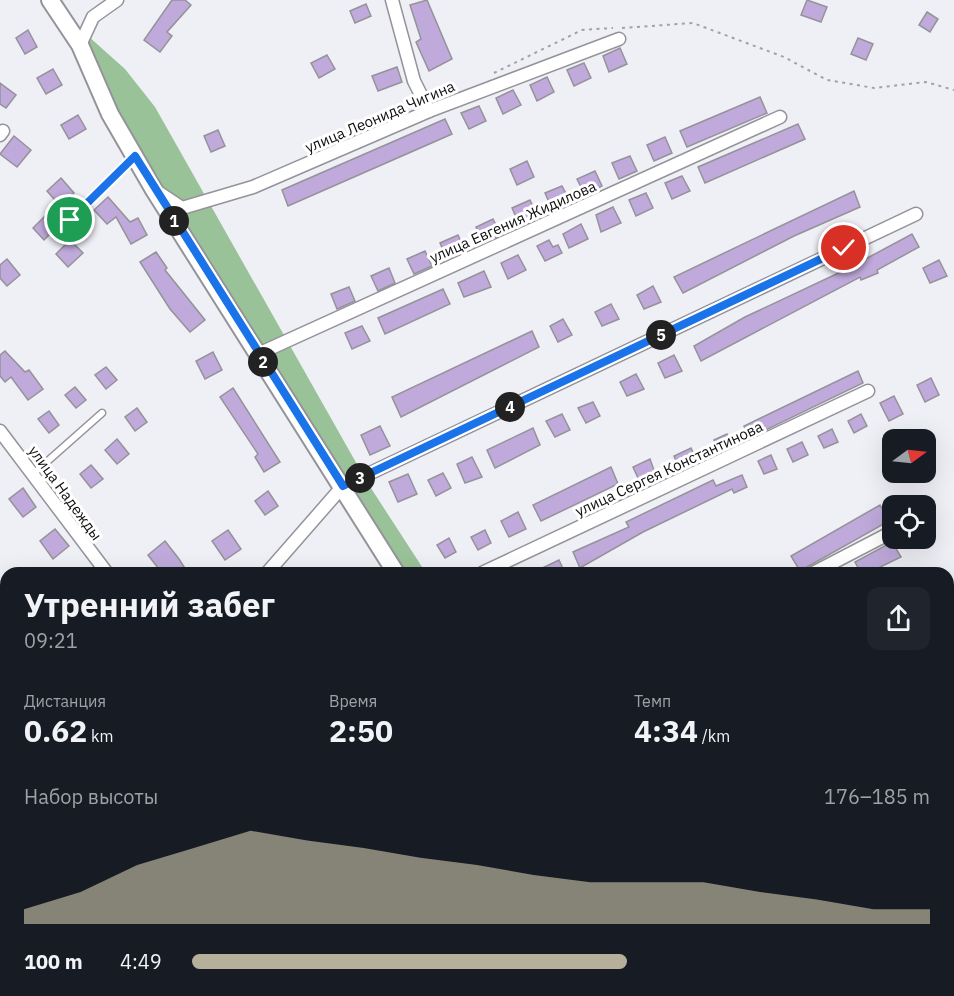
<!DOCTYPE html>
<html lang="ru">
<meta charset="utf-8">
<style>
body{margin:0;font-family:"IBM Plex Sans",sans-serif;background:#20242c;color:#f1f3f6;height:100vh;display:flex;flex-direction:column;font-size:22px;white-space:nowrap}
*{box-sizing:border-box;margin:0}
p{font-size:20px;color:#9ea1a6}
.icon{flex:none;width:33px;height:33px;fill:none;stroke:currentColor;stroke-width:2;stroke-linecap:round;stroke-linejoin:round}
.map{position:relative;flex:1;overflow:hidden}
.sheet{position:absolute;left:0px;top:567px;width:954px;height:429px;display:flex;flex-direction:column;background:#171b24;border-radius:18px 18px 0 0;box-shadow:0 6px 24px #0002}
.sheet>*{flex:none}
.needle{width:39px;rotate:75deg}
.tools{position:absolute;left:882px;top:429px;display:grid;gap:12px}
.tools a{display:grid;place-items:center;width:54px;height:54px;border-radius:12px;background:#171b24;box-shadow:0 6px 24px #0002;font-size:30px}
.pin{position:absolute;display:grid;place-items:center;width:51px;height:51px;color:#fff;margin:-26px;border:3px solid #fff;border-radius:50%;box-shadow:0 2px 6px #0007}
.km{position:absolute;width:30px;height:30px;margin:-15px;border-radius:50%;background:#222;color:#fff;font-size:16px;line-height:30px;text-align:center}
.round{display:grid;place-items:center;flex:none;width:63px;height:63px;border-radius:12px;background:#20242c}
.headline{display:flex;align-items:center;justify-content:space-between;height:102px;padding:0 24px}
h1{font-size:33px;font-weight:700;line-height:45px}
.stats{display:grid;grid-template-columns:repeat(3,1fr);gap:9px;height:102px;padding:6px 24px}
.stats div{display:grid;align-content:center}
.stats b{font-size:30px;font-weight:700}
.stats small{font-size:16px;font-weight:400}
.stats p{font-size:16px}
.chart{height:168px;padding:12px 24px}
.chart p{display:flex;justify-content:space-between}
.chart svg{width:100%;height:108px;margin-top:6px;fill:#b6b09b;opacity:.7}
ul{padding:0 24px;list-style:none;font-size:20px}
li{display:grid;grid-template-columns:96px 72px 1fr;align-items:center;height:45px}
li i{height:15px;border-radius:8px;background:#b6b09b}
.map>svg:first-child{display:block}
.forest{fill:#9ac298}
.building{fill:#bfaadb;stroke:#959299;stroke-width:1.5}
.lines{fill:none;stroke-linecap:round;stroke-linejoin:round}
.lane-casing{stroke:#94939a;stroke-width:9}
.street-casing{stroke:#94939a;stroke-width:15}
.secondary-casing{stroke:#94939a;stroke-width:20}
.path{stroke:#a1a1a6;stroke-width:2;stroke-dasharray:3 4.5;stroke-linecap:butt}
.lane{stroke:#fff;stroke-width:6}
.street{stroke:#fff;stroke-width:12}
.secondary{stroke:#fff;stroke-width:16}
.route-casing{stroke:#fff;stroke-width:12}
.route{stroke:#1a73e8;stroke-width:8}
.labels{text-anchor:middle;stroke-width:6;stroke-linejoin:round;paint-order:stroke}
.street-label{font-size:15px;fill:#0e0e10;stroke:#fff}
</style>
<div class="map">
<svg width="954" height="996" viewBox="0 0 954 996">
<rect width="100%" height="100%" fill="#efeff6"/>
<!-- forest -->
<path class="forest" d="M88 36 125 69 155 107 367 482 426 573H402L294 403 108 98 80 45Z"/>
<!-- building -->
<g class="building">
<path d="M172 0H185L191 5 167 32 172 36 160 52 144 40Z"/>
<path d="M427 0 452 59 429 71 416 42 421 39 410 5Z"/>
<path d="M807 0 827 7 821 22 801 15Z"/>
<path d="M366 4 371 16 355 23 350 11Z"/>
<path d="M927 12 938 19 930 32 919 25Z"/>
<path d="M28 30 37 47 25 54 16 38Z"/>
<path d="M858 38 873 44 866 60 851 54Z"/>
<path d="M620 48 627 64 609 72 603 56Z"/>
<path d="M327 55 335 69 319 78 311 63Z"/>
<path d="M584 63 591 78 574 86 567 70Z"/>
<path d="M397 67 402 82 378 91 372 76Z"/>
<path d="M53 69 62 85 46 94 37 78Z"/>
<path d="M547 77 554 92 537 101 530 85Z"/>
<path d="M0 83 16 95 6 108 0 104Z"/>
<path d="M513 90 521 105 503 114 496 98Z"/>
<path d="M760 97 767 113 687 147 680 131Z"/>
<path d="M479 106 486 121 469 129 461 113Z"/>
<path d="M78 115 86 129 69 139 61 125Z"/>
<path d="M445 119 452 134 288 206 282 190Z"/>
<path d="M798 124 805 139 705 183 698 167Z"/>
<path d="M218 130 225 146 211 152 204 136Z"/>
<path d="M14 136 31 150 17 167 0 154Z"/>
<path d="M665 137 672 153 654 161 647 145Z"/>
<path d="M630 156 637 171 619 179 612 163Z"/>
<path d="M527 161 534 177 517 185 510 169Z"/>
<path d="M595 171 602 186 585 195 577 179Z"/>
<path d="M682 176 690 191 672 199 665 183Z"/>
<path d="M61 178 74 193 60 206 47 191Z"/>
<path d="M562 186 570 201 552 209 545 193Z"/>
<path d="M854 191 860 207 794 236 683 293 674 277Z"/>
<path d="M646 193 653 208 636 216 629 200Z"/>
<path d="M108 197 130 222 138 218 147 235 131 244 116 217 107 224 94 210Z"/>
<path d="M530 200 537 215 519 224 512 208Z"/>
<path d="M613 207 621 223 601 232 596 215Z"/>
<path d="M45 216 56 228 44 240 33 228Z"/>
<path d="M493 219 501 235 483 243 476 227Z"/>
<path d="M581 224 588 239 569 248 563 234Z"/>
<path d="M912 234 919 247 877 270 878 273 861 280 860 277 701 361 694 346 745 317 845 270Z"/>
<path d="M458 235 465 251 447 259 440 243Z"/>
<path d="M70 240 83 253 68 267 56 254Z"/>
<path d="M549 240 553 247 558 245 562 253 545 261 537 246Z"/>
<path d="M425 251 432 266 414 274 407 259Z"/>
<path d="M156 252 167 268 165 270 205 320 190 332 170 309 140 262Z"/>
<path d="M518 255 526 270 508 279 501 263Z"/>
<path d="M7 259 20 275 7 286 0 278V265Z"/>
<path d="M939 260 947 276 930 283 923 268Z"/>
<path d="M389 268 395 283 378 291 371 276Z"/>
<path d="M484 271 491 287 464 297 458 283Z"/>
<path d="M653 286 661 302 644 309 637 295Z"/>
<path d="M349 287 355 301 337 309 331 294Z"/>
<path d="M443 289 450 304 385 334 378 318Z"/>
<path d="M611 304 619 319 602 326 595 312Z"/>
<path d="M563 319 572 335 558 342 550 326Z"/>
<path d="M362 326 370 341 352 349 345 333Z"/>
<path d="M532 331 539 347 401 417 392 397Z"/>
<path d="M5 351 25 372 29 370 43 389 28 400 11 377 5 382 0 376V355Z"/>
<path d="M213 352 222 370 205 379 196 361Z"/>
<path d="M674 355 682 371 665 378 658 363Z"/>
<path d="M106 367 117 380 106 389 95 375Z"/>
<path d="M858 371 863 383 749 438 744 426Z"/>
<path d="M636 374 644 389 627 396 620 382Z"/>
<path d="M931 378 939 395 925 402 917 385Z"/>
<path d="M75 387 86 400 76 408 65 395Z"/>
<path d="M233 388 280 462 264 472 255 457 258 454 220 397Z"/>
<path d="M894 396 903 414 889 421 880 403Z"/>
<path d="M593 402 600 416 586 423 578 408Z"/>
<path d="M137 408 147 422 135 431 125 417Z"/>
<path d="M49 411 59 425 49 433 38 419Z"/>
<path d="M562 414 570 430 555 437 546 421Z"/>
<path d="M861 414 867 426 854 433 848 421Z"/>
<path d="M380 426 390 446 370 455 361 435Z"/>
<path d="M533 428 540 445 495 468 487 450Z"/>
<path d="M832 429 838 442 824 448 818 436Z"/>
<path d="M727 434 733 446 719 452 714 440Z"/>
<path d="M117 439 129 454 117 464 105 450Z"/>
<path d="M802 442 808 455 793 462 787 449Z"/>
<path d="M691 448 697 461 680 469 674 456Z"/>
<path d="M771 455 777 469 764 474 758 461Z"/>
<path d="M472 457 482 477 465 483 457 464Z"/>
<path d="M650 459 655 473 639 480 633 467Z"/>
<path d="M91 465 103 479 91 488 80 474Z"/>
<path d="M611 467 618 484 541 521 533 505Z"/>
<path d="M443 473 451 488 436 496 428 480Z"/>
<path d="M408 474 417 494 398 502 389 482Z"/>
<path d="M742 475 747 487 734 493 732 489 643 532 580 568 573 552 629 527 626 522 713 480 716 486Z"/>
<path d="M23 488 36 507 23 517 9 499Z"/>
<path d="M268 491 278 506 265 515 255 501Z"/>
<path d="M880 505 889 521 800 571 791 556Z"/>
<path d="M518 512 526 529 509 537 501 521Z"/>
<path d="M55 529 69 546 53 559 40 541Z"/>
<path d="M228 530 241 549 225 560 212 541Z"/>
<path d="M485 530 491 543 478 550 471 537Z"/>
<path d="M449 538 456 552 445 558 437 545Z"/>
<path d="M165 541 179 559 188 573H162L148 555Z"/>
<path d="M892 542 901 557 868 573H861L855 562Z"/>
<path d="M559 560 565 573H532Z"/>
</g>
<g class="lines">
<!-- lane casing -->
<g class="lane-casing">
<g id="lane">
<path d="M70 220 135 157"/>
<path d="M33 474 102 413"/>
</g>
</g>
<!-- street casing -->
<g class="street-casing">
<g id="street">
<path d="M392 0 414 81 429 111"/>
<path d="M80 45 93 17 117 0"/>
<path d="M0 135 3 131"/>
<path d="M158 192 182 208 253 187 429 111 619 39"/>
<path d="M258 354 780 117"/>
<path d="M0 431 107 573"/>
<path d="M267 573 343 486 916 214"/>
<path d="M482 573 868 391"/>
<path d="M813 573 892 532"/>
<path d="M0 611 6 615"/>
<path d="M156 996 160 990"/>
</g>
</g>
<!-- secondary casing -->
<g class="secondary-casing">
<g id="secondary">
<path d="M50 0 80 45 110 114 154 190 396 573"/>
<path d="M614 996V990"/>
</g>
</g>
<!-- path -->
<g class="path">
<path d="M622 28 693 23 784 57 827 80 874 88 926 82 954 90"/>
<path d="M494 73 582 30 613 28"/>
</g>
<!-- lane -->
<use href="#lane" class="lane"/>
<!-- street -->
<use href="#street" class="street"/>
<!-- secondary -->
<use href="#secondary" class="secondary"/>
</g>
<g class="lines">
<!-- route casing -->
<g class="route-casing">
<path id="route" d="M70 220 135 156 343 486 844 248"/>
</g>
<!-- route -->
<use href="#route" class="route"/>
</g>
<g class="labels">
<!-- street labels -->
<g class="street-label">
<text transform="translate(380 117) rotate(-23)" y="5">улица Леонида Чигина</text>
<text transform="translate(513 222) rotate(-24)" y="5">улица Евгения Жидилова</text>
<text transform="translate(669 469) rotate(-25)" y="5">улица Сергея Константинова</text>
<text transform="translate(65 493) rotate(54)" y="5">улица Надежды</text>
</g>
</g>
</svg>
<div class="tools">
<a><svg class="needle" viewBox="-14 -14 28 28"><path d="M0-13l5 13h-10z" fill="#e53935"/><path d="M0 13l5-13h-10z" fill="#9ea1a6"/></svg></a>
<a><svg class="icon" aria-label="locate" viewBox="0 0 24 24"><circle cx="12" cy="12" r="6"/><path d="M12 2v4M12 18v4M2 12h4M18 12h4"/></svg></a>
</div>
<div class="pin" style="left:70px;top:220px;background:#1e9e55"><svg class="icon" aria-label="arrive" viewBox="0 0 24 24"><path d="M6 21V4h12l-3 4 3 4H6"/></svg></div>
<div class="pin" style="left:844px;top:248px;background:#d93025"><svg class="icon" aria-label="check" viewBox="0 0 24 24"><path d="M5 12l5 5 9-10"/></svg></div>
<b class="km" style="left:174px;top:221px">1</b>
<b class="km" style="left:263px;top:362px">2</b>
<b class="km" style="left:360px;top:478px">3</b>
<b class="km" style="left:510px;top:407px">4</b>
<b class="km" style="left:661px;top:335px">5</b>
<section class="sheet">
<div class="headline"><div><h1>Утренний забег</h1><p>09:21</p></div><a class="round"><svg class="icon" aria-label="share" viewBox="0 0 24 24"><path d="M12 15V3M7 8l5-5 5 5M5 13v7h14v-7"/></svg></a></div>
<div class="stats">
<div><p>Дистанция</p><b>0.62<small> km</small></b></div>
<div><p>Время</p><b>2:50</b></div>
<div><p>Темп</p><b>4:34<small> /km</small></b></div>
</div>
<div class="chart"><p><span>Набор высоты</span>176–185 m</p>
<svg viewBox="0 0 160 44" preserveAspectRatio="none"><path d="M0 44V38L10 31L20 20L30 13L40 6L50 10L60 13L70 17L80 20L90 24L100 27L110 27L120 27L130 31L140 34L150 38L160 38V44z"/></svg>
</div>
<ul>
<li><b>100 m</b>4:49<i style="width:59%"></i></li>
</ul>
</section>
</div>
